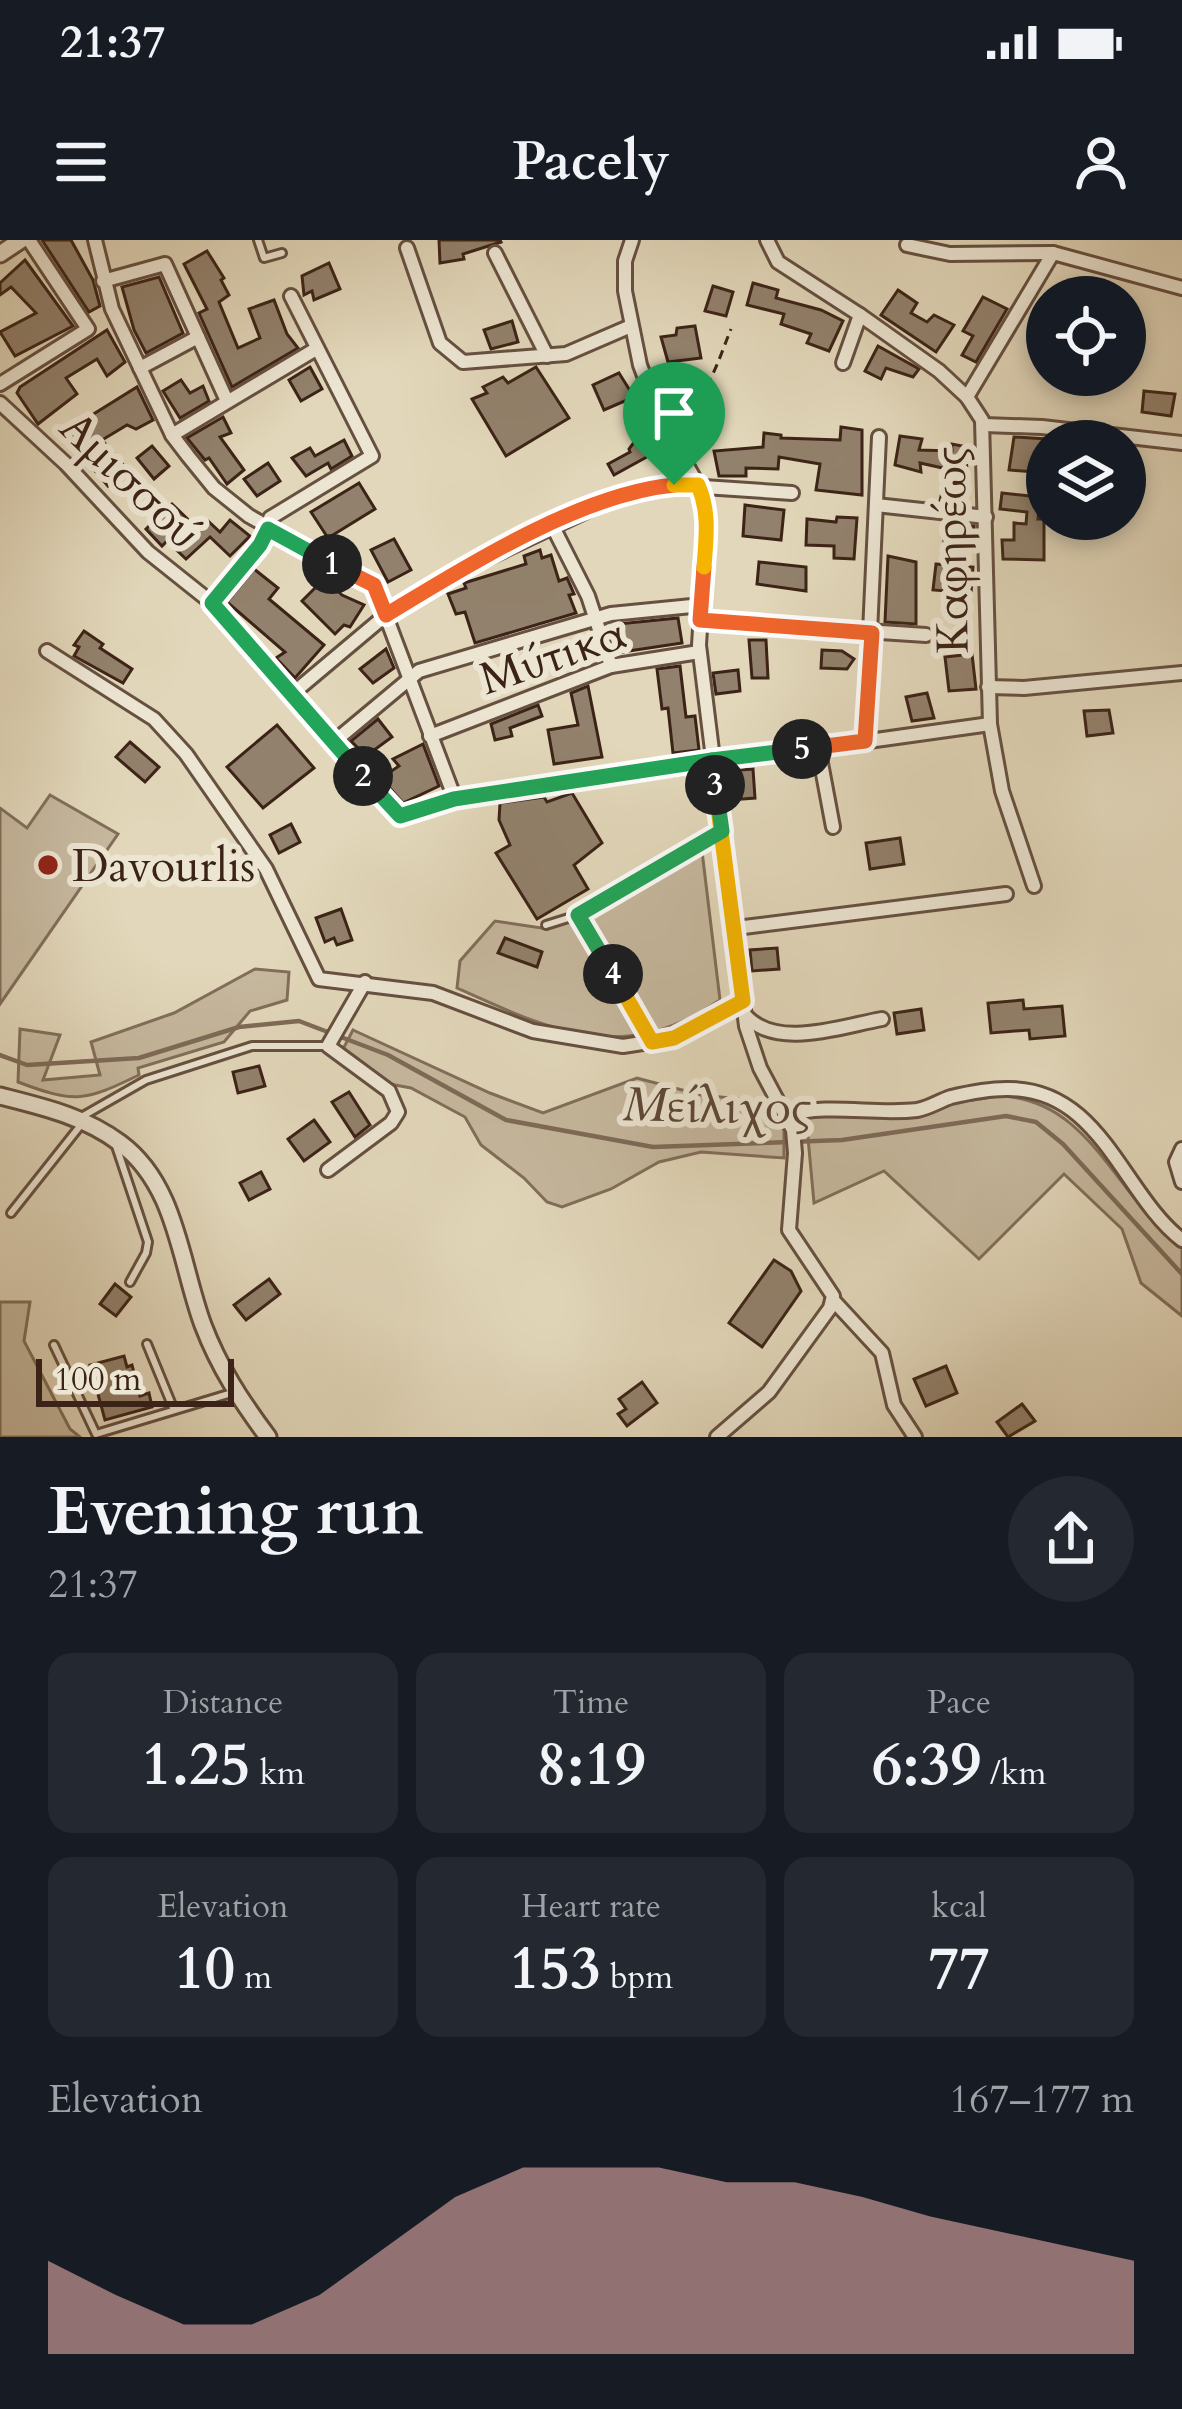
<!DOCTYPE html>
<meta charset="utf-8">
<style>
body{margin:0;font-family:Cardo,serif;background:#242831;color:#f1f3f6;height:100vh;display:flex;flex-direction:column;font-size:45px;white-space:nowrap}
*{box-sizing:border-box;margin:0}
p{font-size:39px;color:#9ea1a6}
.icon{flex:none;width:66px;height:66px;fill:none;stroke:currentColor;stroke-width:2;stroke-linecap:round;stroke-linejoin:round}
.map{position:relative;height:1197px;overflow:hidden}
.sheet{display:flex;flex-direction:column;background:#171b24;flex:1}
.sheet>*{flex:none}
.buttons{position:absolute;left:1026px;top:36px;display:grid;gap:24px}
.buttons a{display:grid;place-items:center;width:120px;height:120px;border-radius:50%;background:#171b24;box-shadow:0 6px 18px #0003;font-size:60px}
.scale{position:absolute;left:36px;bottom:30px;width:198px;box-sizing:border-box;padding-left:12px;border:6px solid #3c2317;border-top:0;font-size:33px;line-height:42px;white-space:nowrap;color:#3c2317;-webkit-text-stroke:9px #ece5d2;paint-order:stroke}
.pin{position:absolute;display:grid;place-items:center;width:102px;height:102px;color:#fff;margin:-123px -51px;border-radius:50% 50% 50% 0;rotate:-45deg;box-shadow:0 0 12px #0007}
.pin .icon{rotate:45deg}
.km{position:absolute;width:60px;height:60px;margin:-30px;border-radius:50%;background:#222;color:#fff;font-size:33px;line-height:60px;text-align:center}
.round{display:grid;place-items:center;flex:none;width:126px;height:126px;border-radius:63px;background:#242831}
.head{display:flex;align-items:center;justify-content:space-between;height:204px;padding:0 48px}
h1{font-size:66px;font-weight:700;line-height:90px}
.metrics{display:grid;grid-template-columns:repeat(3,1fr);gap:18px;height:204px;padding:12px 48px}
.metrics div{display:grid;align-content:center;border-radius:24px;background:#242831;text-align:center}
.metrics b{font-size:60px;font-weight:700}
.metrics small{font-size:33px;font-weight:400}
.metrics p{font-size:33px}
.chart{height:336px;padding:24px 48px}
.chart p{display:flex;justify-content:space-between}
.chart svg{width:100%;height:216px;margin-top:12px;fill:#c59692;opacity:.7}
.status{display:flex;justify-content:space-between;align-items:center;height:84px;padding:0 60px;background:#171b24;direction:ltr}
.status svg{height:33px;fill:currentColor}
header{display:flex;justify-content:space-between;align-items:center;height:156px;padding:0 48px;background:#171b24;font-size:54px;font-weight:700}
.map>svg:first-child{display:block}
.green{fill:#c6b89e;stroke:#816e5a;stroke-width:3}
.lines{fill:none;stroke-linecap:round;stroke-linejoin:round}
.stream{stroke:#7e6a58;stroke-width:4.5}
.building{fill:#92816c;stroke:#3c2317;stroke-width:3}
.service-casing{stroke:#665040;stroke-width:12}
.minor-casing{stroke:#665040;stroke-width:18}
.tertiary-casing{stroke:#665040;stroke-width:21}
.path{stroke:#3c2317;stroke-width:3;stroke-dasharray:9 6;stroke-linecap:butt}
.service{stroke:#ece5d2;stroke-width:6}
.minor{stroke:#ece5d2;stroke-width:12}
.tertiary{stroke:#ece5d2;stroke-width:15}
.split-1-casing{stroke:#fff;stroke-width:24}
.split-2-casing{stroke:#fff;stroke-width:24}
.split-3-casing{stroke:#fff;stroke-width:24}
.split-4-casing{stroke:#fff;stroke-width:24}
.split-5-casing{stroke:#fff;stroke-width:24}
.split-6-casing{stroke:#fff;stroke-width:24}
.split-7-casing{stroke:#fff;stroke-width:24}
.split-1{stroke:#f0652b;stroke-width:15}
.split-2{stroke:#22a559;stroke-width:15}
.split-3{stroke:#22a559;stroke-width:15}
.split-4{stroke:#f5b400;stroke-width:15}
.split-5{stroke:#22a559;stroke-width:15}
.split-6{stroke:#f0652b;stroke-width:15}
.split-7{stroke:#f5b400;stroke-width:15}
.poi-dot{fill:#8f2418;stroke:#ece5d2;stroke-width:4.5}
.labels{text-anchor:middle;stroke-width:12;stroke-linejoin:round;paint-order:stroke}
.street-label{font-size:45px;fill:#3c2317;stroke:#ece5d2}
.poi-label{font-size:45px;fill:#3c2317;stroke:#ece5d2;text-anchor:start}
.water-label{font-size:48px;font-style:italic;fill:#5d4737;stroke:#ece5d2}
</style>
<div class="status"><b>21:37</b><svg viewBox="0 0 49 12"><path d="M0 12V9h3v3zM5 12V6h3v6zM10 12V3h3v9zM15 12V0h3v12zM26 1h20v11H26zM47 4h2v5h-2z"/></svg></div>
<header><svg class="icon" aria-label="menu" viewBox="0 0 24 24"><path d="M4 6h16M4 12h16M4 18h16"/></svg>Pacely<svg class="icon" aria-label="person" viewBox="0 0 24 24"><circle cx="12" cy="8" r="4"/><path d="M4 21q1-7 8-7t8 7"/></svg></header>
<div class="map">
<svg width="1182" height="1197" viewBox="0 0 1182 1197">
<rect width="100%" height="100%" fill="#e2d7ba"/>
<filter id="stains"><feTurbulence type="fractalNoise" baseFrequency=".00167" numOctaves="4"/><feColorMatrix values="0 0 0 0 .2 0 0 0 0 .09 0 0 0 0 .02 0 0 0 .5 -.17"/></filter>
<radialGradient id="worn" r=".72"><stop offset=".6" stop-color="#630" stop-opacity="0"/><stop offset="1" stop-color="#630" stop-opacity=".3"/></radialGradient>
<!-- green -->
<g class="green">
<path d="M50 555 118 594 0 764V568L27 588Z"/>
<path d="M701 603 720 760C624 826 552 791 457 748L460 721 495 681 548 689Z"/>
<path d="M255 729 289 732 287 760 250 771 224 802 138 828 139 835C85 861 76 864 18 842L20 789 60 795 43 840 100 835 91 802 174 773Z"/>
<path d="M353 790 490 853 543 873 637 838 701 855 770 862 784 890V918L701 912 659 922 611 949 562 967 547 962 524 938 481 905 465 877 411 848 390 844 343 809Z"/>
<path d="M999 856C1091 858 1117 960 1182 1007V1076L1141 1043 1122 989 1064 934 979 1019 884 931 814 963 806 876 946 864Z"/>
<path d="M0 1062H30L24 1101 70 1189 80 1197H0Z"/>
</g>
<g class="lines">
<!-- stream -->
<path class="stream" d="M0 815 27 825 139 818 239 787 299 781 388 815 506 880 653 907 842 900 1006 876 1036 882 1063 904 1182 1034"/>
</g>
<!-- building -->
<g class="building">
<path d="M42 0H71L93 40 100 66 89 72Z"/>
<path d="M439 0H500L501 2 463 14 464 19 440 23Z"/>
<path d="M207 11 224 38 221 40 229 55 219 62 238 108 260 98 249 69 274 60 287 94 298 108 232 147 199 73 207 69 184 24Z"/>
<path d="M25 20 73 86 15 116 0 92 36 73 11 47 0 55V43Z"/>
<path d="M329 23 340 49 314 60 312 51 304 55 302 36Z"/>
<path d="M159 37 183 93 146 113 134 90 122 47Z"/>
<path d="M753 43 778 50 776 58 821 70 843 81 829 111 807 103 811 94 781 84 784 74 747 65Z"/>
<path d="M713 46 733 52 726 76 705 71Z"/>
<path d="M898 50 917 63 911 73 927 82 934 75 954 85 936 112 881 75Z"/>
<path d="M983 57 1007 69 976 122 962 115 973 96 963 91Z"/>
<path d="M512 81 518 102 491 109 484 90Z"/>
<path d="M695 86 701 118 668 122 661 97 676 95 677 88Z"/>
<path d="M107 90 125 122 107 136 97 119 66 138 77 154 38 184 17 153 20 147Z"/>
<path d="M878 106 919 129 913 137 886 128 881 139 865 131Z"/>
<path d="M310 127 322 149 301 161 289 140Z"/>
<path d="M536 127 569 178 506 216 472 159 487 153 483 147 503 137 508 143Z"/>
<path d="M619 133 634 157 604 170 593 145Z"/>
<path d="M181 140 190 153 203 146 209 161 180 178 163 151Z"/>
<path d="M137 147 153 180 136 189 127 185 102 200 127 229 108 246 79 212 76 214 63 193Z"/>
<path d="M1144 151 1175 154 1171 176 1142 172Z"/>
<path d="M647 173 665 207 614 235 608 224 630 212 629 209 638 197 630 183Z"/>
<path d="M223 177 231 193 220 197 244 230 227 244 209 218 205 220 187 198Z"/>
<path d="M841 187 862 190V255L816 250 820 224 779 217 778 229 746 228V236H719L714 211 763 207 764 193 781 195V198L840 200Z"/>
<path d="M900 196 922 199 919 210 952 211V204L967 207 966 264 940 261 947 229 920 223 921 232 895 225Z"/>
<path d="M1014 197 1047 199V233L1009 230Z"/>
<path d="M344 200 352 216 331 229 328 223 306 236 292 218 310 208 315 216Z"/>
<path d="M152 206 169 226 154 239 137 218Z"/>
<path d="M268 223 280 241 257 256 244 239Z"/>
<path d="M359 243 375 269 328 298 311 272Z"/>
<path d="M1002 253 1040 257 1038 279H1044V320L1003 319 1002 300H1014V283L1026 284 1027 272 1000 269Z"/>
<path d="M172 264 199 290 208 281 220 292 230 280 250 296 230 316 210 297 186 319 167 301 162 306 146 289Z"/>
<path d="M745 265 784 270 781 300 743 296Z"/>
<path d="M837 277 857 278 854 319 834 318V306L806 305 807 279 836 282Z"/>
<path d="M944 283 974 286 975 307H944Z"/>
<path d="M394 299 411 330 388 342 371 310Z"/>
<path d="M540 310 542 318 551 315 559 341 567 338 574 354 569 355 576 373 475 403 465 372 456 374 448 354 466 348 464 343 526 324 524 316Z"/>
<path d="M888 316 916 322V384L885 382Z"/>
<path d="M759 322 806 327V351L757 344Z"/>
<path d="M936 324 973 327 971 353 933 350Z"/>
<path d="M254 329 278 348 269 359 324 405 295 438 276 418 285 412 227 362Z"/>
<path d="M325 338 342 355 364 365 350 387 344 385 335 394 302 361Z"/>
<path d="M678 378 682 403 622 412 618 384Z"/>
<path d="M84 391 103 404 100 408 132 429 123 443 74 416 79 407 74 405Z"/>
<path d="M749 400H766L768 438H752Z"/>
<path d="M386 409 394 428 373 443 360 429Z"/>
<path d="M822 410 842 411 854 419 847 429 821 428Z"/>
<path d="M972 414 976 449 949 451 945 417Z"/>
<path d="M680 426 686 477 695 476 699 510 673 513 668 468 662 469 657 429Z"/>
<path d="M738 430 740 451 716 454 713 433Z"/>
<path d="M588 446 602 517 554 524 548 490 578 485 571 453Z"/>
<path d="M927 453 934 478 912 481 906 457Z"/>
<path d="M538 465 542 476 510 488 512 496 495 500 491 484Z"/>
<path d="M1109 470 1113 493 1087 496 1084 471Z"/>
<path d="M378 479 392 497 366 516 351 501Z"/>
<path d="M277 485 314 528 263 568 227 527Z"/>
<path d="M130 502 159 527 145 542 116 517Z"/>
<path d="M423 504 439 546 403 563 381 538 399 526 393 519Z"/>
<path d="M753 529 755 558 730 560 728 531Z"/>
<path d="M572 553 602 603 574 625 588 649 537 679 496 613 510 605 499 580 500 563 544 557 547 562Z"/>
<path d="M291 584 300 602 279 613 270 595Z"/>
<path d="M900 598 904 624 870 629 866 603Z"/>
<path d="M341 669 352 700 337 705 334 698 325 702 316 678Z"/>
<path d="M505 698 542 712 537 727 498 713Z"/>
<path d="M777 708 779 729 752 731 750 710Z"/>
<path d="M1023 760 1024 769 1062 766 1065 796 1030 799 1029 790 991 793 988 763Z"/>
<path d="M921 769 924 790 897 794 894 773Z"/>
<path d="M259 826 265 846 238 853 233 832Z"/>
<path d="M349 852 370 885 355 897 332 862Z"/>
<path d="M314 880 330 902 304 921 288 899Z"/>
<path d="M261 932 270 949 249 960 240 943Z"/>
<path d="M774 1020 791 1031 801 1051 762 1107 729 1083Z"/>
<path d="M269 1039 280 1054 246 1080 234 1065Z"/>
<path d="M115 1044 131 1057 116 1076 100 1064Z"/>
<path d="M124 1116 127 1127 132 1125 140 1156 149 1153 152 1167 105 1180 90 1125Z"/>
<path d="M946 1126 957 1153 926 1166 914 1139Z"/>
<path d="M642 1142 657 1163 627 1186 618 1174 626 1169 619 1159Z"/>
<path d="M1022 1164 1035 1181 1008 1197 997 1182Z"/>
</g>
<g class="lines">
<!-- service casing -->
<g class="service-casing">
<g id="service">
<path d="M258 0 264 18 282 13"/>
<path d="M578 675 652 801"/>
<path d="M546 685 578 675 719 593"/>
<path d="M83 876 146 840 252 806H328"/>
<path d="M116 906 148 1002 146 1013 130 1042"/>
<path d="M11 973 84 881"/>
<path d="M147 1104 174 1170"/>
<path d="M54 1105 96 1194 235 1152"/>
</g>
</g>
<!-- minor casing -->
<g class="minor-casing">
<g id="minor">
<path d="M95 0 112 69 172 195 188 216 214 248 249 276 375 347 455 559"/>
<path d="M632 0 625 21V51L640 125 660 178 698 245 707 275 699 405 746 786 760 828 793 890 795 913 789 990 833 1056 830 1068 769 1152 717 1197"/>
<path d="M767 0 778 22 860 75 939 131 967 157 982 180 990 484 1002 551 1034 646"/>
<path d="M907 5 950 14 1053 13"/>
<path d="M407 8 440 103 463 122 566 114 631 86"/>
<path d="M495 13 547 116"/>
<path d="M103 41 165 24 227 161"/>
<path d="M843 123 860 75"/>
<path d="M140 128 198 97"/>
<path d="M0 144 88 89 29 0"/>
<path d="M967 157 1053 13 1182 48"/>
<path d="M0 163 66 224 148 312 212 363 400 576 455 559 990 484"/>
<path d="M984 185 1042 187 1182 203"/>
<path d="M172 195 316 109"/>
<path d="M876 265 986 277"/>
<path d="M552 285 588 356 611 426"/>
<path d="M212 363 262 303 270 278 372 216 291 56"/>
<path d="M700 380 926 395"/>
<path d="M47 411 154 479 186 514 266 629 319 739 433 753 533 791 623 806 674 798 743 761"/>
<path d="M988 447 1024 448 1182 433"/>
<path d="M292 454 386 375 452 335 614 258 674 245 792 253"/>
<path d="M430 496 611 426 699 412"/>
<path d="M335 501 419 431 611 374 702 365"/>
<path d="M865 501 879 197"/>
<path d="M818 507 833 587"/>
<path d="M736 688 1006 654"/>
<path d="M746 776C777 810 842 786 882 779"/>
<path d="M787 875C829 863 874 875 917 870 929 868 939 861 951 857 968 853 988 849 1006 849 1101 847 1122 954 1182 1000"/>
<path d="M1182 909 1176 922 1182 942"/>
<path d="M328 930 391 883 398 872 389 851 328 806 365 742"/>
<path d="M833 1060 882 1113 894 1165 915 1197"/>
</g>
</g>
<!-- tertiary casing -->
<g class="tertiary-casing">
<g id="tertiary">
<path d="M0 14 21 0"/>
<path d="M0 856C43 867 84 876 120 903 177 945 180 1023 203 1085 219 1127 241 1161 268 1197"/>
</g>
</g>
<!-- path -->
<path class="path" d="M674 176C708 162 718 120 731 89"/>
<!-- service -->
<use href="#service" class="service"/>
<!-- minor -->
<use href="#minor" class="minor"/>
<!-- tertiary -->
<use href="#tertiary" class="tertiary"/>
</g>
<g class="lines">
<!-- split-1 casing -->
<g class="split-1-casing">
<path id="split-1" d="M332 324 374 345 386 375C465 327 580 254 674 245"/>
</g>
<!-- split-2 casing -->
<g class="split-2-casing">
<path id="split-2" d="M332 324 268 289 260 305 212 363 363 536"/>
</g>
<!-- split-3 casing -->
<g class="split-3-casing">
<path id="split-3" d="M363 536 400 576 454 559 712 520 715 545"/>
</g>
<!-- split-4 casing -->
<g class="split-4-casing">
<path id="split-4" d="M613 734 652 802 674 798 743 761 715 545"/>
</g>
<!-- split-5 casing -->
<g class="split-5-casing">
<path id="split-5" d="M613 734 578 675 722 591 712 520 802 509"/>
</g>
<!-- split-6 casing -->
<g class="split-6-casing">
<path id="split-6" d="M704 327 700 380 872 393 865 501 802 509"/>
</g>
<!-- split-7 casing -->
<g class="split-7-casing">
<path id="split-7" d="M674 245H698C710 273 706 298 704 327"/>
</g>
<!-- split-1 -->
<use href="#split-1" class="split-1"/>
<!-- split-2 -->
<use href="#split-2" class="split-2"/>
<!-- split-3 -->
<use href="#split-3" class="split-3"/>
<!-- split-4 -->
<use href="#split-4" class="split-4"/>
<!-- split-5 -->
<use href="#split-5" class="split-5"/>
<!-- split-6 -->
<use href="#split-6" class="split-6"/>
<!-- split-7 -->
<use href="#split-7" class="split-7"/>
</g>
<!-- markers -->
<circle class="poi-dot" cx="48" cy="625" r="12"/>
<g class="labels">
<!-- street labels -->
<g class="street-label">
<text transform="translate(131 239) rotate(44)" y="16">Αμισσού</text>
<text transform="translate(950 310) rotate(-91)" y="16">Καφηρέως</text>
<text transform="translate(552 415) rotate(-19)" y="16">Μύτικα</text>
</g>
<!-- poi labels -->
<g class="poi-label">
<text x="72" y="641">Davourlis</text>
</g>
<!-- water labels -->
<g class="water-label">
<text transform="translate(717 865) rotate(1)" y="17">Μείλιχος</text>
</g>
</g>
<rect width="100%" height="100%" filter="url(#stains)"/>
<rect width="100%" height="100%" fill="url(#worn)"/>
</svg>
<div class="buttons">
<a><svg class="icon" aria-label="locate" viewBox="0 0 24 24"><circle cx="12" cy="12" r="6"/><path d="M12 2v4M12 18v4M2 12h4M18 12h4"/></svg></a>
<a><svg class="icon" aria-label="layers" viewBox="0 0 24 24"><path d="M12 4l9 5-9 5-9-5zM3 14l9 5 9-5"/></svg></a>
</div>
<div class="scale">100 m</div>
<div class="pin" style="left:674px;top:245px;background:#1e9e55"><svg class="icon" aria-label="arrive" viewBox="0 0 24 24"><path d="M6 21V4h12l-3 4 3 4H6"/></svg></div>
<b class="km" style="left:332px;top:324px">1</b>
<b class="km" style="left:363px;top:536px">2</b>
<b class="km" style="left:715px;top:545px">3</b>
<b class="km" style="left:613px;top:734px">4</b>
<b class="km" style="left:802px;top:509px">5</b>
</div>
<section class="sheet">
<div class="head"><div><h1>Evening run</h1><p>21:37</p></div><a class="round"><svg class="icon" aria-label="share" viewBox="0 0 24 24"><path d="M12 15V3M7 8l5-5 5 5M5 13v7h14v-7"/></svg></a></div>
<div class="metrics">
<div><p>Distance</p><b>1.25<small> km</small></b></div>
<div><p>Time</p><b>8:19</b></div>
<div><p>Pace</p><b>6:39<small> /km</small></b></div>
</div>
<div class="metrics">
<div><p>Elevation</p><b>10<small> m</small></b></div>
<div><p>Heart rate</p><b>153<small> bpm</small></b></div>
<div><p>kcal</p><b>77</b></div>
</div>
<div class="chart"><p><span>Elevation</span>167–177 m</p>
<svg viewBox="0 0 160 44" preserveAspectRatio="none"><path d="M0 44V25L10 32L20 38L30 38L40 32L50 22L60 12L70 6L80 6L90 6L100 9L110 9L120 12L130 16L140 19L150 22L160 25V44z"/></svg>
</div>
</section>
